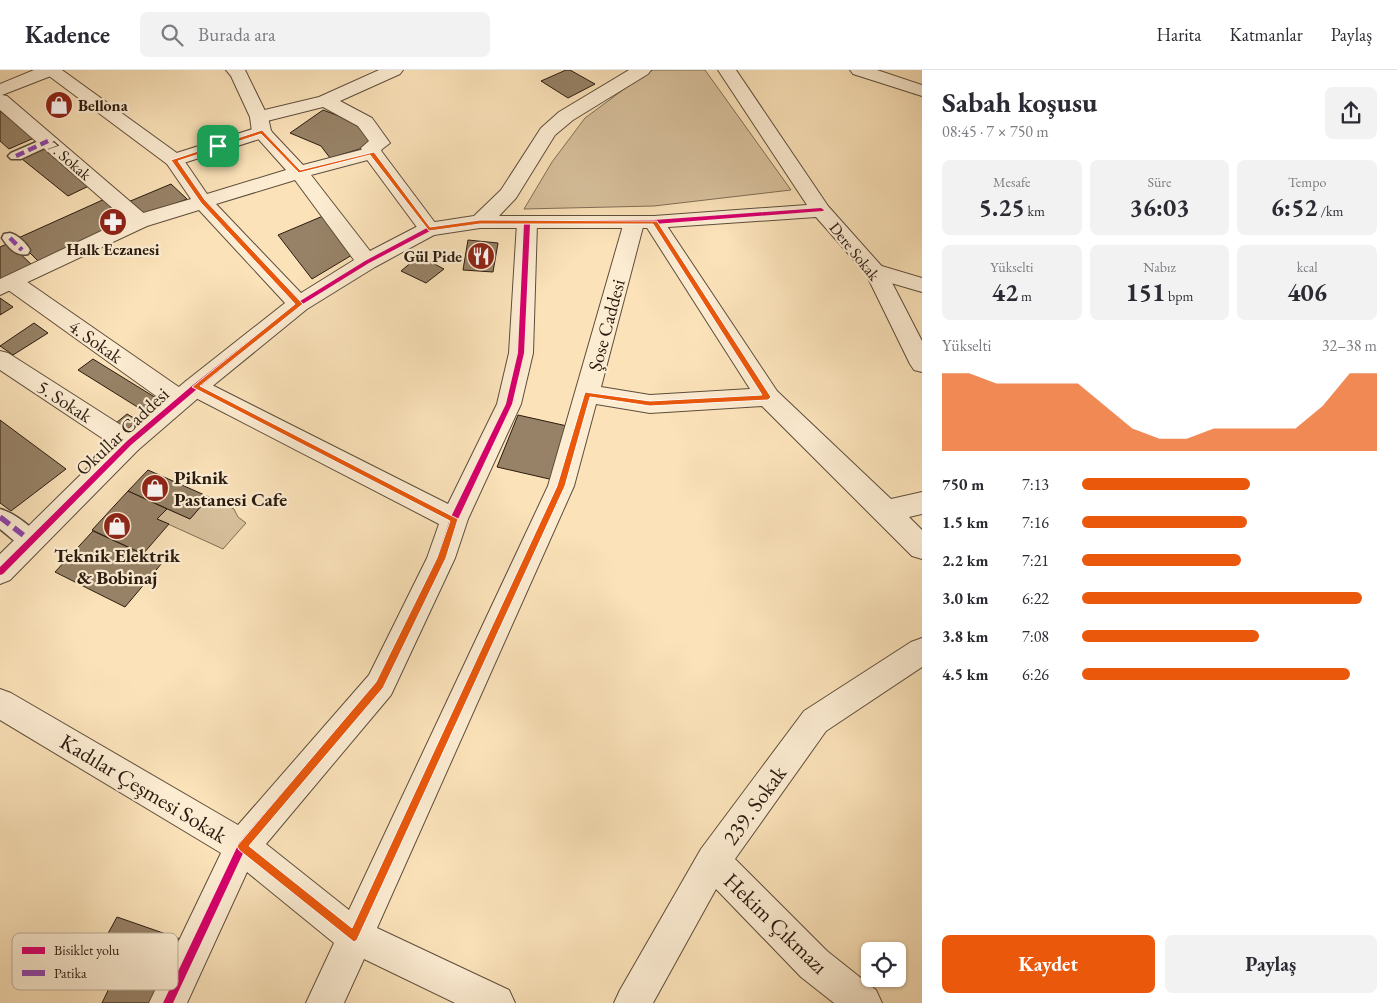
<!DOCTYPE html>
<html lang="tr">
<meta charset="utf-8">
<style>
body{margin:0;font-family:"EB Garamond",serif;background:#f2f2f3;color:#2b2b33;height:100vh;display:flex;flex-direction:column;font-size:19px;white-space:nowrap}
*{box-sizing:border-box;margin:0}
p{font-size:16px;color:#7c7c81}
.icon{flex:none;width:28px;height:28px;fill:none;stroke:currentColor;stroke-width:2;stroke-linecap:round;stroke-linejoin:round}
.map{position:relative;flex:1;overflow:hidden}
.sheet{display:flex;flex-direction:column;background:#fff;width:475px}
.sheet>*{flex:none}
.buttons{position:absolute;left:861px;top:872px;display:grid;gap:10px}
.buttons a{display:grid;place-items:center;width:45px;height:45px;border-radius:8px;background:#fff;box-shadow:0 1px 4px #0004;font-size:25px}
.pin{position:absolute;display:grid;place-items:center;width:42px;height:42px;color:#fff;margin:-21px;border-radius:10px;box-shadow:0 2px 8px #0006}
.round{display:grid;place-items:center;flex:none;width:52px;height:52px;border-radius:8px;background:#f2f2f3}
.summary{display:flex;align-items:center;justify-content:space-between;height:85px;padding:0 20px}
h1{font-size:28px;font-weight:700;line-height:38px}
.metrics{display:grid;grid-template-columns:repeat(3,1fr);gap:8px;height:85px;padding:5px 20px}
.metrics div{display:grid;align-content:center;border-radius:8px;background:#f2f2f3;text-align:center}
.metrics b{font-size:25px;font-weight:700}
.metrics small{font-size:14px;font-weight:400}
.metrics p{font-size:14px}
.chart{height:140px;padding:10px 20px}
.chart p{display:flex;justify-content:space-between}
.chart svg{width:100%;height:90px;margin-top:5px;fill:#ea580c;opacity:.7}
.primary-button{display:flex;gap:10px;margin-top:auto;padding:10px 20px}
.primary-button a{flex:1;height:58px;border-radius:8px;background:#ea580c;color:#fff;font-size:20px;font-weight:700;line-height:58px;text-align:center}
.primary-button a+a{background:#f2f2f3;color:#2b2b33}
ul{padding:0 20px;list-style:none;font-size:16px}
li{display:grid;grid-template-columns:80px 60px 1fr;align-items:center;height:38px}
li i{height:12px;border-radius:6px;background:#ea580c}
header{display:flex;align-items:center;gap:30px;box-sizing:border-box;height:70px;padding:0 25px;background:#fff;border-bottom:1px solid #e1e1e2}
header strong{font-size:24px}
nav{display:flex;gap:28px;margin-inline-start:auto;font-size:18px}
.search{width:350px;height:45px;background:#f2f2f3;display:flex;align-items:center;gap:12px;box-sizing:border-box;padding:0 18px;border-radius:8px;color:#7c7c81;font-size:19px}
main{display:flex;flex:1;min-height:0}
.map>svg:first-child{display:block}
.green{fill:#d7c09c;stroke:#806e56}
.building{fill:#978267;stroke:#2a1b0f}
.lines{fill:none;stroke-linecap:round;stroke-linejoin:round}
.pedestrian-casing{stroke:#5e4d3a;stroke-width:3}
.minor-casing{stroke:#5e4d3a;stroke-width:2}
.tertiary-casing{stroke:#5e4d3a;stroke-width:2}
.pedestrian{fill:#fcecd2;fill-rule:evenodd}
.minor{fill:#fcecd2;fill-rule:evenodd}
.tertiary{fill:#fcecd2;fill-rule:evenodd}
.quiet-far1{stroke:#8e44ad;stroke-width:4.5;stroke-dasharray:9 4.5;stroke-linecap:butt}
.quiet{stroke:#8e44ad;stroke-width:5.5;stroke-dasharray:12 5.5;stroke-linecap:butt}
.cycleway-casing{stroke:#fcecd2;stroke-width:3}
.cycleway{fill:#d6006c;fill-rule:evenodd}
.route{fill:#ea580c;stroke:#fff;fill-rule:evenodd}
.labels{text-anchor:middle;stroke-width:4.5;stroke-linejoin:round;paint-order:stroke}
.far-poi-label{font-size:16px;font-weight:bold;fill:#2a1b0f;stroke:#fcecd2;text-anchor:start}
.far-street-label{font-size:16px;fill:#2a1b0f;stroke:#fcecd2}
.street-label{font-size:19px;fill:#2a1b0f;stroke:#fcecd2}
.poi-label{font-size:19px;font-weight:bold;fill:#2a1b0f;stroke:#fcecd2;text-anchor:start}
.near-street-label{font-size:22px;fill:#2a1b0f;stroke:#fcecd2}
.key{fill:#fcecd2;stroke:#bdad98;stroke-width:1}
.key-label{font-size:14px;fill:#2a1b0f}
</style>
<header>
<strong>Kadence</strong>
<div class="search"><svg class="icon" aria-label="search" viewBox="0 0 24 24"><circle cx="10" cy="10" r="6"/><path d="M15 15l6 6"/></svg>Burada ara</div>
<nav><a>Harita</a><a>Katmanlar</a><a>Paylaş</a></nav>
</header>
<main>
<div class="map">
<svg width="922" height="933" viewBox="0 0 922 933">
<rect width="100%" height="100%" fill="#fbe2b9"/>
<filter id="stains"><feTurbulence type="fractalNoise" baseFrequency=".004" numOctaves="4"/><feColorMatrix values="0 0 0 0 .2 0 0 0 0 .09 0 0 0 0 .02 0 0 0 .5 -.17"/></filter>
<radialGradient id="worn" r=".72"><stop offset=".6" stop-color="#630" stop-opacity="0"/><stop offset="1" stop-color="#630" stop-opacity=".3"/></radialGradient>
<!-- green -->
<g class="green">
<path d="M653 0H705L791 120 654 136 524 139 552 92 585 48 639 8Z"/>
<path d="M209 427 234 439 238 447 246 453 223 479 157 449 167 439 190 449Z"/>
</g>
<!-- building -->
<g class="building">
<path d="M566 0H570L595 14 568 28 541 11Z"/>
<path d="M323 40 360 54 376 74 330 88 321 76 290 63Z"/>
<path d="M0 41 34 68 9 79 0 71Z"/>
<path d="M49 77 95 113 68 126 22 89Z"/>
<path d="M171 114 187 129 145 146 128 132Z"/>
<path d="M107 128 132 151 40 193 16 169Z"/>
<path d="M323 146 352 185 312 209 278 165Z"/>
<path d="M468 170 498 173 493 202 463 200Z"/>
<path d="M9 173 33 196 0 212V177Z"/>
<path d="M419 186 444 199 426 213 401 201Z"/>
<path d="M0 228 13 237 0 245Z"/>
<path d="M34 253 48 263 13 285 0 276Z"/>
<path d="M93 289 161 331 147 343 78 300Z"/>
<path d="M127 344 139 351 128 360 116 353Z"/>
<path d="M518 345 576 358 558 411 497 397Z"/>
<path d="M0 350 66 399 11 441 0 433Z"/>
<path d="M148 400 209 427 190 449 128 421Z"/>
<path d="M128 421 167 439 157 449 169 454 143 484 92 460Z"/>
<path d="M93 461 162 493 125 537 55 502Z"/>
<path d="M117 847 189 872 162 933H102L129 877 105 869Z"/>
</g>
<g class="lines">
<!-- pedestrian casing -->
<g class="pedestrian-casing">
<g id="pedestrian">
<path d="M48 67 53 68 55 71 53 74 21 89H11L8 86 11 83Z"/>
<path d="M10 163C18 165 26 173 30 180L28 184C16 187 8 177 2 168L4 164Z"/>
<path d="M0 439C14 443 35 458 42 471L39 477C23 482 12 468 0 459Z"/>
</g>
</g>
<!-- minor casing -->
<g class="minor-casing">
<g id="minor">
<path d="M34 0H59L56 4 2 25 7 26 147 146 150 151 147 156 140 157 133 156 0 40V14Z"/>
<path d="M379 0H403L400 4 340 31 372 48 390 73 381 80 382 82 436 154 440 159 436 164 429 166 422 164 365 87 361 78 369 71 358 56 323 37 259 53 252 51 250 47 252 43 319 27Z"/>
<path d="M850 0H877L922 15V26L853 4Z"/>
<path d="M262 56 269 58 272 62 269 66 174 96 167 94 164 90 167 86Z"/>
<path d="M634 146 641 147 644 151 647 147 654 146 661 147 777 321 891 429 922 422V444L909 447 922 460V489L912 486 762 336 650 343 596 334 574 416 377 858 509 920 515 933H455L364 889 344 933H306L334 873 247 802 187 933H149L221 783 0 650V619L11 623 238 755 369 605 427 488 439 454 188 324 191 330 188 336 179 339 170 336 4 217 1 212 4 207 12 205 20 207 186 322 183 317 186 311 195 308 204 311 448 434 497 334 509 283 517 153 520 148 527 147 534 148 537 153 533 283 521 334 468 449 455 488 391 625 266 774 349 840 548 416 624 152 627 147ZM644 153 750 319 650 325 601 317Z"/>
<path d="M875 194 922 208V222L867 206 864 201 867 196Z"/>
<path d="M0 281 8 283 138 366 142 373 138 380 129 383 120 380 0 300Z"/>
<path d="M922 568V597L826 661 735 789 827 881 876 920 882 933H834L801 907 716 819 653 933H614L620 920 701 779 804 641 911 572Z"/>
</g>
</g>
<!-- tertiary casing -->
<g class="tertiary-casing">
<path id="tertiary" d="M41 0H62L181 86 207 124 286 100 252 62 250 47 231 6 226 0H245L268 47 271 61 303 95 372 77 379 79 382 83 379 87 311 105 370 181 422 154 474 146 501 120 541 58 559 42 629 0H651L648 4 573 50 555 65 516 128 499 146H654L807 135 718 0H736L828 136 886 201 922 271V302L914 300 910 294 866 204 816 147 654 158H480L434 165 375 197 307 239 204 323 138 380 10 510 0 514V484L120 366 186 311 285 233 199 140 147 156 0 225V209L133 146 191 129 167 94ZM295 110 354 190 301 223 216 134Z"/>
</g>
<!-- pedestrian -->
<use href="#pedestrian" class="pedestrian"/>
<!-- minor -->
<use href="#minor" class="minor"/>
<!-- tertiary -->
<use href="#tertiary" class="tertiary"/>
<!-- quiet-far1 -->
<g class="quiet-far1">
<path d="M16 86 48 71"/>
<path d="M10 168 22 180"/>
</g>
<!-- quiet -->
<path class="quiet" d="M0 447 31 471"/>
<!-- cycleway casing -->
<g class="cycleway-casing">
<path id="cycleway" d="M821 138 824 140 823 141 654 154H530L524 283 512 334 458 449 445 488 383 618 245 779 173 933H163L239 773 377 612 437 488 450 449 506 334 518 283 524 154H480L430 161 369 193 301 235 197 319 131 375 3 504 0 505V497L127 371 193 315 297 233 365 191 427 158 480 150H654Z"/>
</g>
<!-- cycleway -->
<use href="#cycleway" class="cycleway"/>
</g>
<!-- route -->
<path class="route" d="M262 60 300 100 374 82 430 157 480 150 657 151 771 327 768 330 650 336 590 327 565 416 357 870 354 872 239 780 237 776 376 612 437 488 450 451 192 317 295 234 201 133 171 90ZM261 64 299 103 370 85 429 161 480 154H653L762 325 650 331 585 322 557 416 352 858 249 776 383 618 446 488 458 449 200 316 303 234 205 130 178 91Z"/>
<!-- icons -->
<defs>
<g id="shop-disc" transform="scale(1.4375)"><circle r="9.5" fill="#8f2418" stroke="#fcecd2"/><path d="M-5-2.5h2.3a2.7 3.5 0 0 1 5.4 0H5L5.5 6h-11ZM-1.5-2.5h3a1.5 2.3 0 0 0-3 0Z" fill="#fff"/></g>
<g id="pharmacy-disc" transform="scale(1.4375)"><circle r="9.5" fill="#8f2418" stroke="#fcecd2"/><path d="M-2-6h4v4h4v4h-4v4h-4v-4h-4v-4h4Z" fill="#fff"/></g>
<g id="restaurant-disc" transform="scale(1.4375)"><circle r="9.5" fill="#8f2418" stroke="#fcecd2"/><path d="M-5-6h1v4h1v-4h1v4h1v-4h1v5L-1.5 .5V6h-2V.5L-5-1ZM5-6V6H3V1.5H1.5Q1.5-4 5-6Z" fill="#fff"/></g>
</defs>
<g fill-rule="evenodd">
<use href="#shop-disc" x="59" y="35"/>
<use href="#pharmacy-disc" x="113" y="152"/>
<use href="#restaurant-disc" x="481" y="186"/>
<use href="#shop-disc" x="155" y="418"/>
<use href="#shop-disc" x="117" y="456"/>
</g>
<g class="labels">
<!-- far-poi labels -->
<g class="far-poi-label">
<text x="78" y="41">Bellona</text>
<text x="113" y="185" text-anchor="middle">Halk Eczanesi</text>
<text x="462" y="192" text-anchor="end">Gül Pide</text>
</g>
<!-- far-street labels -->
<g class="far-street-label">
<text transform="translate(70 90) rotate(41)" y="6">7. Sokak</text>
<text transform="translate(855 181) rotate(51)" y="6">Dere Sokak</text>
</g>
<!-- street labels -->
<g class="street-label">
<text transform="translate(606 255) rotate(-75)" y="7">Şose Caddesi</text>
<text transform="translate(96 271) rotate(35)" y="7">4. Sokak</text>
<text transform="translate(65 331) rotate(33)" y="7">5. Sokak</text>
<text transform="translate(122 361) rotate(-43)" y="7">Okullar Caddesi</text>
</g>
<!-- poi labels -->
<g class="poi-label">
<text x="174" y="414">Piknik<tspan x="174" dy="22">Pastanesi Cafe</tspan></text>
<text x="117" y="492" text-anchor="middle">Teknik Elektrik<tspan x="117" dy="22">&amp; Bobinaj</tspan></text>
</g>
<!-- near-street labels -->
<g class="near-street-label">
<text transform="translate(144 718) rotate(31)" y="8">Kadılar Çeşmesi Sokak</text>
<text transform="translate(754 735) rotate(-54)" y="8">239. Sokak</text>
<text transform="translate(776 853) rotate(44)" y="8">Hekim Çıkmazı</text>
</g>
</g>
<!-- legend -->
<rect x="12" y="863" width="166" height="57" rx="8" class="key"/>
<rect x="22" y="877" width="23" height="7" fill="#d6006c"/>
<rect x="22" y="900" width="23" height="6" fill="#8e44ad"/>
<g class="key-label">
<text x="54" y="885">Bisiklet yolu</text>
<text x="54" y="908">Patika</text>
</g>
<rect width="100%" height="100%" filter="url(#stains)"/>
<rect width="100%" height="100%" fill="url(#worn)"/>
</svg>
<div class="buttons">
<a><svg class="icon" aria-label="locate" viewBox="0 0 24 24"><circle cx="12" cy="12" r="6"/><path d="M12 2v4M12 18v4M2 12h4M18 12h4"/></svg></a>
</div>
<div class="pin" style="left:218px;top:76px;background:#1e9e55"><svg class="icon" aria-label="arrive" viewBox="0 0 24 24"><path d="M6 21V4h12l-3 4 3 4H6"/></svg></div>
</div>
<section class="sheet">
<div class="summary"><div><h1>Sabah koşusu</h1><p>08:45 · 7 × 750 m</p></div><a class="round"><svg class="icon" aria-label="share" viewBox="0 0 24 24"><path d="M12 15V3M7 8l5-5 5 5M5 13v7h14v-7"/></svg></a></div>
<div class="metrics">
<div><p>Mesafe</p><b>5.25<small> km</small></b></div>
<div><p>Süre</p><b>36:03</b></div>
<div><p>Tempo</p><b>6:52<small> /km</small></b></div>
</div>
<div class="metrics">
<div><p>Yükselti</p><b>42<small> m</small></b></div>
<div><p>Nabız</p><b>151<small> bpm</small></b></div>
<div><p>kcal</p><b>406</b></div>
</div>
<div class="chart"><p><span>Yükselti</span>32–38 m</p>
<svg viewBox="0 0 160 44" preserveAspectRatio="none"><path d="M0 44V6L10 6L20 11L30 11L40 11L50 11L60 22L70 33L80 38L90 38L100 33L110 33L120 33L130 33L140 22L150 6L160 6V44z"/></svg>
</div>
<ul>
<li><b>750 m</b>7:13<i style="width:57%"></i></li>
<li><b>1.5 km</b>7:16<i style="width:56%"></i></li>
<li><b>2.2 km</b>7:21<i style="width:54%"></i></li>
<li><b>3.0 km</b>6:22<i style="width:95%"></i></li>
<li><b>3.8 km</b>7:08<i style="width:60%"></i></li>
<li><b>4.5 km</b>6:26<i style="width:91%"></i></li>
</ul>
<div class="primary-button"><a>Kaydet</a><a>Paylaş</a></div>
</section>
</main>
